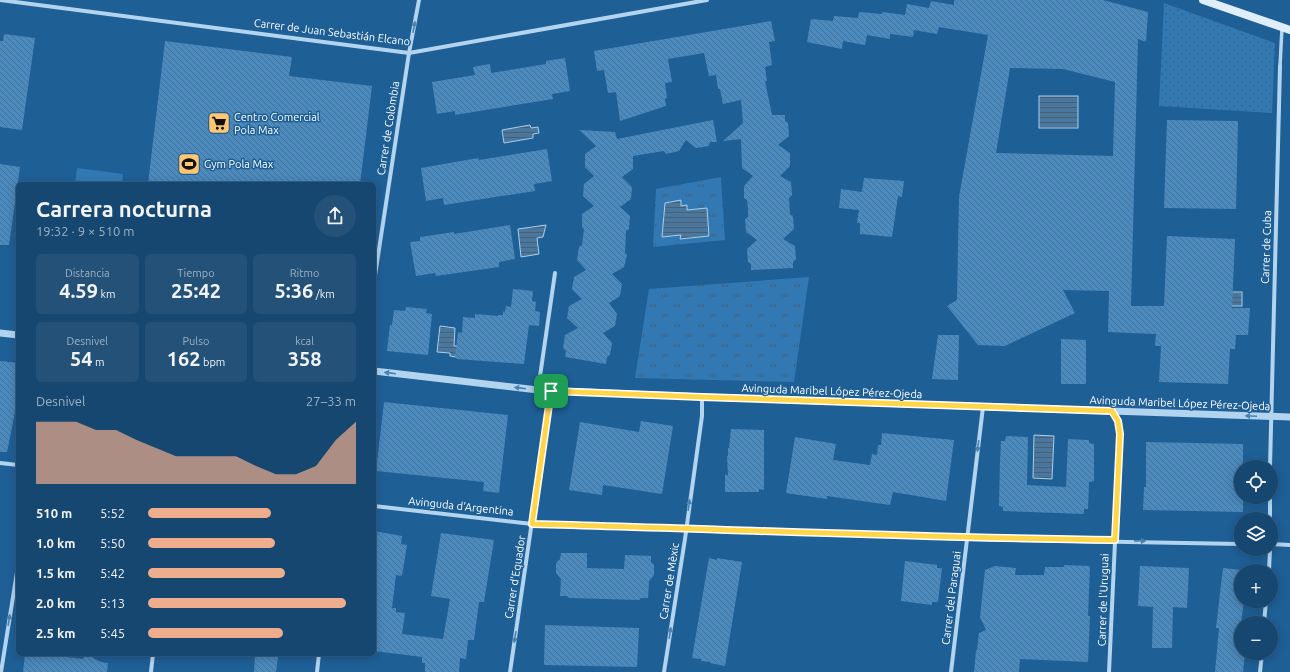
<!DOCTYPE html>
<html lang="es">
<meta charset="utf-8">
<style>
body{margin:0;font-family:Ubuntu,sans-serif;background:#235178;color:#f1f3f6;height:100vh;display:flex;flex-direction:column;font-size:15px;white-space:nowrap}
*{box-sizing:border-box;margin:0}
p{font-size:13px;color:#9eb2c3}
.icon{flex:none;width:22px;height:22px;fill:none;stroke:currentColor;stroke-width:2;stroke-linecap:round;stroke-linejoin:round}
.map{position:relative;flex:1;overflow:hidden}
.panel{position:absolute;left:16px;top:182px;width:360px;height:474px;display:flex;flex-direction:column;background:#164770;border-radius:6px;box-shadow:0 2px 10px #0003,0 0 0 1px #355f83}
.panel>*{flex:none}
.controls{position:absolute;left:1234px;top:460px;display:grid;gap:8px}
.controls a{display:grid;place-items:center;width:44px;height:44px;border-radius:50%;background:#164770;box-shadow:0 2px 10px #0003,0 0 0 1px #355f83;font-size:20px}
.pin{position:absolute;display:grid;place-items:center;width:34px;height:34px;color:#fff;margin:-17px;border-radius:8px;box-shadow:0 2px 6px #0006}
.round{display:grid;place-items:center;flex:none;width:42px;height:42px;border-radius:21px;background:#235178}
.head{display:flex;align-items:center;justify-content:space-between;height:68px;padding:0 20px}
h1{font-size:22px;font-weight:700;line-height:30px}
.figures{display:grid;grid-template-columns:repeat(3,1fr);gap:6px;height:68px;padding:4px 20px}
.figures div{display:grid;align-content:center;border-radius:6px;background:#235178;text-align:center}
.figures b{font-size:20px;font-weight:700}
.figures small{font-size:11px;font-weight:400}
.figures p{font-size:11px}
.chart{height:112px;padding:8px 20px}
.chart p{display:flex;justify-content:space-between}
.chart svg{width:100%;height:72px;margin-top:4px;fill:#eead8d;opacity:.7}
ul{padding:0 20px;list-style:none;font-size:13px}
li{display:grid;grid-template-columns:64px 48px 1fr;align-items:center;height:30px}
li i{height:10px;border-radius:5px;background:#eead8d}
.map>svg:first-child{display:block}
.grass{fill:url(#grass-tufts)}
.park{fill:#3279b3}
.garden{fill:url(#garden-dots)}
.water{fill:url(#water-rules);stroke:#a5d0f0}
.building{fill:url(#building-back-hatch);fill-rule:evenodd}
.lines{fill:none;stroke-linecap:round;stroke-linejoin:round}
.pedestrian{stroke:#b2d4ef;stroke-width:3.5}
.minor{stroke:#b2d4ef;stroke-width:4}
.tertiary{stroke:#b2d4ef;stroke-width:7}
.secondary{stroke:#dfeefb;stroke-width:8}
.oneway{fill:#4a82b1}
.route-casing{stroke:#fff;stroke-width:8}
.route{stroke:#ffd54a;stroke-width:5}
.labels{text-anchor:middle;stroke-width:3;stroke-linejoin:round;paint-order:stroke}
.street-label{font-size:11px;fill:#fff;stroke:#1e5f96}
.poi-label{font-size:11px;fill:#fff;stroke:#1e5f96;text-anchor:start}
</style>
<div class="map">
<svg width="1290" height="672" viewBox="0 0 1290 672">
<defs>
<pattern id="grass-tufts" width="24" height="20" patternUnits="userSpaceOnUse"><rect width="24" height="20" fill="#3279b3"/><path d="M3 7l-1-3M5 7V3M7 7l1-3M15 17l-1-3M17 17v-4M19 17l1-3" fill="none" stroke="#3f6280"/></pattern>
<pattern id="garden-dots" width="8" height="8" patternUnits="userSpaceOnUse"><rect width="8" height="8" fill="#3279b3"/><path d="M2 2h.1M6 6h.1" fill="none" stroke="#3f6280" stroke-width="1.8" stroke-linecap="round"/></pattern>
<pattern id="water-rules" width="6" height="5" patternUnits="userSpaceOnUse"><rect width="6" height="5" fill="#4a779e"/><path d="M0 2.5h6" fill="none" stroke="#4b5f71"/></pattern>
<pattern id="building-back-hatch" width="6" height="6" patternUnits="userSpaceOnUse"><rect width="6" height="6" fill="#4a8abe"/><path d="M-1 5l2 2M0 0l6 6M5-1l2 2" fill="none" stroke="#4b7190"/></pattern>
</defs>
<rect width="100%" height="100%" fill="#1e5f96"/>
<!-- grass -->
<g class="grass">
<path d="M721 177 725 240 653 247 656 189Z"/>
<path d="M809 277 794 382 635 378 649 289Z"/>
</g>
<!-- park -->
<path class="park" d="M77 168 123 174 122 184H75Z"/>
<!-- garden -->
<path class="garden" d="M1164 3 1275 43 1272 113 1159 106Z"/>
<!-- water -->
<g class="water">
<rect x="1039" y="96" width="39" height="32"/>
<path d="M530 125 531 128 538 127 539 133 533 134V138L504 143 502 130Z"/>
<path d="M681 200V206L687 205V210L707 208 709 236 680 239 681 235 662 237 665 203Z"/>
<path d="M546 225 543 237 537 238 539 254 521 257 518 229Z"/>
<rect x="1204" y="292" width="38" height="14"/>
<path d="M440 326 455 328 454 346H457L456 357 450 356V353L437 352Z"/>
<path d="M1034 435 1054 436 1052 479 1033 478Z"/>
</g>
<!-- building -->
<g class="building">
<path d="M954 0H1103L1148 12 1146 42 1138 39 1131 306H1164L1167 236 1235 239 1232 308H1250L1248 335H1236L1235 349H1230L1228 384 1159 382 1161 346H1155L1156 334 1108 332 1109 291 1063 290 1075 313 1005 346 978 345 947 306 957 300 959 197 988 35 939 27 937 34 914 30 913 37 890 34V39L867 35 865 45 843 41 842 49 807 42 811 19 833 21 834 16 858 18 859 12 882 14V12L905 15 907 4 929 8 931 1 954 5ZM1010 68 1063 69 1115 82 1113 156 996 153Z"/>
<path d="M771 21 775 41 769 42 772 65 765 67 767 81H765L772 115H785V121L788 123 789 136 778 145 790 153V166L780 176 791 182 792 195 789 198 790 214 793 216 794 229 783 239 795 246 796 259 793 262V268L751 270V264L748 262 747 249 757 240 746 232 745 219 748 217V209L747 200 744 198V186L753 176 742 168 741 139 723 141 743 123 741 100 723 104 720 89H718L716 75 709 76 704 53 668 59 672 82 665 83 667 98H665L666 106 620 121 616 92 608 93 604 70 597 71 594 51Z"/>
<path d="M4 34 35 38 22 130 0 127V41H3Z"/>
<path d="M165 41 292 57 289 76 372 86 360 184H262L247 182V184H148Z"/>
<path d="M565 58 570 91 552 94 553 99 455 115V111L437 114 432 82 475 75 473 67 490 64 491 73 546 64V61Z"/>
<path d="M713 120 717 142H710L709 146 696 148 686 140 679 151 666 154 664 151 633 156V169L622 177 632 187 631 199 620 207 630 216 629 229 626 231 625 253 627 255 624 267 612 274 622 284 620 296 609 303 617 314 615 326 603 333 612 343 610 355 607 357 606 364 565 357 566 351 563 348 565 335 578 328 567 318 569 306 582 299 572 289 574 277 586 270 577 260 579 247 582 245 584 229 582 227V214L594 206 583 196 584 184 594 176 585 167V154L596 146 579 130 615 132 617 139Z"/>
<path d="M1167 120 1238 121 1236 209 1164 208Z"/>
<path d="M547 149 552 181 534 184 535 191 444 205 443 198 426 201 421 168 478 158 479 160Z"/>
<path d="M0 164 20 167 9 245H0Z"/>
<path d="M864 178 904 181 902 197 898 196 892 237 860 234V223H857L859 210 839 208 841 189 862 192Z"/>
<path d="M510 225 515 259 499 262V267L436 276 435 273 416 276 410 242 420 241V237L454 232V234Z"/>
<path d="M513 289 533 291 532 301 536 302 535 311 540 312 539 326 529 325 524 364 457 359 455 357 458 332 462 333 463 317 475 318V314L498 316V315H503V311L505 312 506 306 511 307Z"/>
<path d="M406 307 427 309 426 313 432 314 428 355 387 351 390 325H392L394 310 405 311Z"/>
<path d="M938 335H959L958 380 932 379Z"/>
<path d="M1061 339 1086 340V384H1061Z"/>
<path d="M0 361 18 363V384L14 417 7 452H0Z"/>
<path d="M384 402 508 415 499 493 483 491 484 482 376 471Z"/>
<path d="M641 421 673 426 662 494 603 485 602 495 569 490 580 422 639 432Z"/>
<path d="M731 429 764 430V490L759 489V492H725V475H728L727 456H728V448H729Z"/>
<path d="M882 433 954 440 946 501 893 492 890 505 827 496V499L786 493 795 437 836 444 833 460 870 465 872 454 877 455 878 445H881Z"/>
<path d="M1006 436 1028 437 1027 485 1066 487 1068 439 1089 440V443L1094 444V481L1089 482 1088 509H1084V514L1003 511V507L999 506 1000 461 1001 441H1005Z"/>
<path d="M1146 442 1243 444V467H1241V497H1243V512L1143 510 1144 487H1146Z"/>
<path d="M374 531 402 536 401 544 407 545 402 576 396 575 392 608H396V612L405 613 402 634 443 639 450 599 431 596 441 533 494 540 484 602H479L474 640H468L466 659 460 658 459 672H425V663H422V657L374 651Z"/>
<path d="M561 553H587V568L624 569 625 555 651 556V562L654 565V575L649 581 648 598H641L639 600 569 598 567 596H560L561 579 556 573V563L560 559Z"/>
<path d="M709 558 717 560V558L742 562 725 666 710 663V662L701 661V659L692 658Z"/>
<path d="M905 561 937 565V568H942L938 602H932V605L901 601Z"/>
<path d="M1064 565 1090 566 1088 616H1090L1088 662 1020 659 1019 672H974L976 651 977 650 979 633 986 630 980 617 985 570 995 566 1016 568 1015 575H1044L1045 567H1064Z"/>
<path d="M1140 566 1189 568 1187 608 1173 607 1172 648H1152L1153 607 1138 606Z"/>
<path d="M1223 568 1241 570V601H1244L1241 623V653H1245L1243 672H1215L1219 628H1216Z"/>
<path d="M545 625 639 628 637 667 544 665Z"/>
<path d="M25 654H41L83 659 86 654 101 662 108 663 107 672H23Z"/>
<path d="M255 655 278 657 276 672H254Z"/>
</g>
<g class="lines">
<!-- pedestrian -->
<path class="pedestrian" d="M1280 66 1282 28"/>
<!-- minor -->
<g class="minor">
<path d="M0 0 409 53 707 0"/>
<path d="M374 282 409 53 419 0"/>
<path d="M538 390 555 273"/>
<path d="M0 463 18 465"/>
<path d="M1270 467 1280 66"/>
<path d="M374 506 532 524 686 528 967 539 1241 544"/>
<path d="M1270 519V497"/>
<path d="M1271 544 1290 545"/>
<path d="M1269 571 1270 549"/>
<path d="M1264 623 1266 601"/>
<path d="M1 672 18 566"/>
<path d="M151 672 153 654"/>
<path d="M317 672 319 654"/>
<path d="M510 672 551 391"/>
<path d="M664 672 685 539 702 416V397"/>
<path d="M951 672 983 407"/>
<path d="M1109 672 1120 433 1118 421 1112 411"/>
<path d="M1260 672 1262 653"/>
</g>
<!-- tertiary -->
<g class="tertiary">
<path d="M0 333 18 335"/>
<path d="M374 371 538 390 702 397 1290 417"/>
</g>
<!-- secondary -->
<path class="secondary" d="M1203 0 1290 30"/>
</g>
<!-- one-way arrows -->
<defs><path id="oneway-solid" d="M-6-.8H1V-3.2L6.5 0L1 3.2V.8H-6Z"/></defs>
<g class="oneway">
<use href="#oneway-solid" transform="translate(414 27) rotate(-80)"/>
<use href="#oneway-solid" transform="translate(390 373) rotate(-173)"/>
<use href="#oneway-solid" transform="translate(520 388) rotate(-173)"/>
<use href="#oneway-solid" transform="translate(1251 416) rotate(-178)"/>
<use href="#oneway-solid" transform="translate(978 446) rotate(97)"/>
<use href="#oneway-solid" transform="translate(689 505) rotate(-82)"/>
<use href="#oneway-solid" transform="translate(1140 541) rotate(1)"/>
<use href="#oneway-solid" transform="translate(9 620) rotate(-81)"/>
<use href="#oneway-solid" transform="translate(670 633) rotate(-81)"/>
<use href="#oneway-solid" transform="translate(515 637) rotate(99)"/>
</g>
<g class="lines">
<!-- route casing -->
<g class="route-casing">
<path id="route" d="M551 391 702 397 1112 411 1118 421 1120 434 1115 540C920 538 726 529 532 524Z"/>
</g>
<!-- route -->
<use href="#route" class="route"/>
</g>
<!-- icons -->
<defs>
<g id="supermarket-square" transform="scale(1.15)"><rect x="-9" y="-9" width="18" height="18" rx="4" fill="#fec671" stroke="#1e5f96"/><path d="M-6-5.5h2.5l.6 2H6L4.5 2H-2.5L-4.4-4H-6ZM-1.5 3.2a1.3 1.3 0 1 0 .1 0ZM3 3.2a1.3 1.3 0 1 0 .1 0Z" fill="#111"/></g>
<g id="stadium-square" transform="scale(1.15)"><rect x="-9" y="-9" width="18" height="18" rx="4" fill="#fec671" stroke="#1e5f96"/><path d="M0-5a6.5 5 0 1 0 0 10a6.5 5 0 1 0 0-10ZM-3.5-1.8h7v3.6h-7Z" fill="#111"/></g>
</defs>
<g fill-rule="evenodd">
<use href="#supermarket-square" x="219" y="123"/>
<use href="#stadium-square" x="189" y="164"/>
</g>
<g class="labels">
<!-- street labels -->
<g class="street-label">
<text transform="translate(332 32) rotate(7)" y="4">Carrer de Juan Sebastián Elcano</text>
<text transform="translate(388 128) rotate(-81)" y="4">Carrer de Colòmbia</text>
<text transform="translate(1266 247) rotate(-88)" y="4">Carrer de Cuba</text>
<text transform="translate(832 391) rotate(2)" y="4">Avinguda Maribel López Pérez-Ojeda</text>
<text transform="translate(1180 403) rotate(2)" y="4">Avinguda Maribel López Pérez-Ojeda</text>
<text transform="translate(461 506) rotate(6)" y="4">Avinguda d'Argentina</text>
<text transform="translate(515 577) rotate(-81)" y="4">Carrer d'Equador</text>
<text transform="translate(669 581) rotate(-81)" y="4">Carrer de Mèxic</text>
<text transform="translate(951 598) rotate(-83)" y="4">Carrer del Paraguai</text>
<text transform="translate(1103 600) rotate(-88)" y="4">Carrer de l'Uruguai</text>
</g>
<!-- poi labels -->
<g class="poi-label">
<text x="234" y="121">Centro Comercial<tspan x="234" dy="13">Pola Max</tspan></text>
<text x="204" y="168">Gym Pola Max</text>
</g>
</g>
</svg>
<div class="controls">
<a><svg class="icon" aria-label="locate" viewBox="0 0 24 24"><circle cx="12" cy="12" r="6"/><path d="M12 2v4M12 18v4M2 12h4M18 12h4"/></svg></a>
<a><svg class="icon" aria-label="layers" viewBox="0 0 24 24"><path d="M12 4l9 5-9 5-9-5zM3 14l9 5 9-5"/></svg></a>
<a>+</a>
<a>−</a>
</div>
<div class="pin" style="left:551px;top:391px;background:#1e9e55"><svg class="icon" aria-label="arrive" viewBox="0 0 24 24"><path d="M6 21V4h12l-3 4 3 4H6"/></svg></div>
<section class="panel">
<div class="head"><div><h1>Carrera nocturna</h1><p>19:32 · 9 × 510 m</p></div><a class="round"><svg class="icon" aria-label="share" viewBox="0 0 24 24"><path d="M12 15V3M7 8l5-5 5 5M5 13v7h14v-7"/></svg></a></div>
<div class="figures">
<div><p>Distancia</p><b>4.59<small> km</small></b></div>
<div><p>Tiempo</p><b>25:42</b></div>
<div><p>Ritmo</p><b>5:36<small> /km</small></b></div>
</div>
<div class="figures">
<div><p>Desnivel</p><b>54<small> m</small></b></div>
<div><p>Pulso</p><b>162<small> bpm</small></b></div>
<div><p>kcal</p><b>358</b></div>
</div>
<div class="chart"><p><span>Desnivel</span>27–33 m</p>
<svg viewBox="0 0 160 44" preserveAspectRatio="none"><path d="M0 44V6L10 6L20 6L30 11L40 11L50 17L60 22L70 27L80 27L90 27L100 27L110 33L120 38L130 38L140 33L150 17L160 6V44z"/></svg>
</div>
<ul>
<li><b>510 m</b>5:52<i style="width:59%"></i></li>
<li><b>1.0 km</b>5:50<i style="width:61%"></i></li>
<li><b>1.5 km</b>5:42<i style="width:66%"></i></li>
<li><b>2.0 km</b>5:13<i style="width:95%"></i></li>
<li><b>2.5 km</b>5:45<i style="width:65%"></i></li>
</ul>
</section>
</div>
